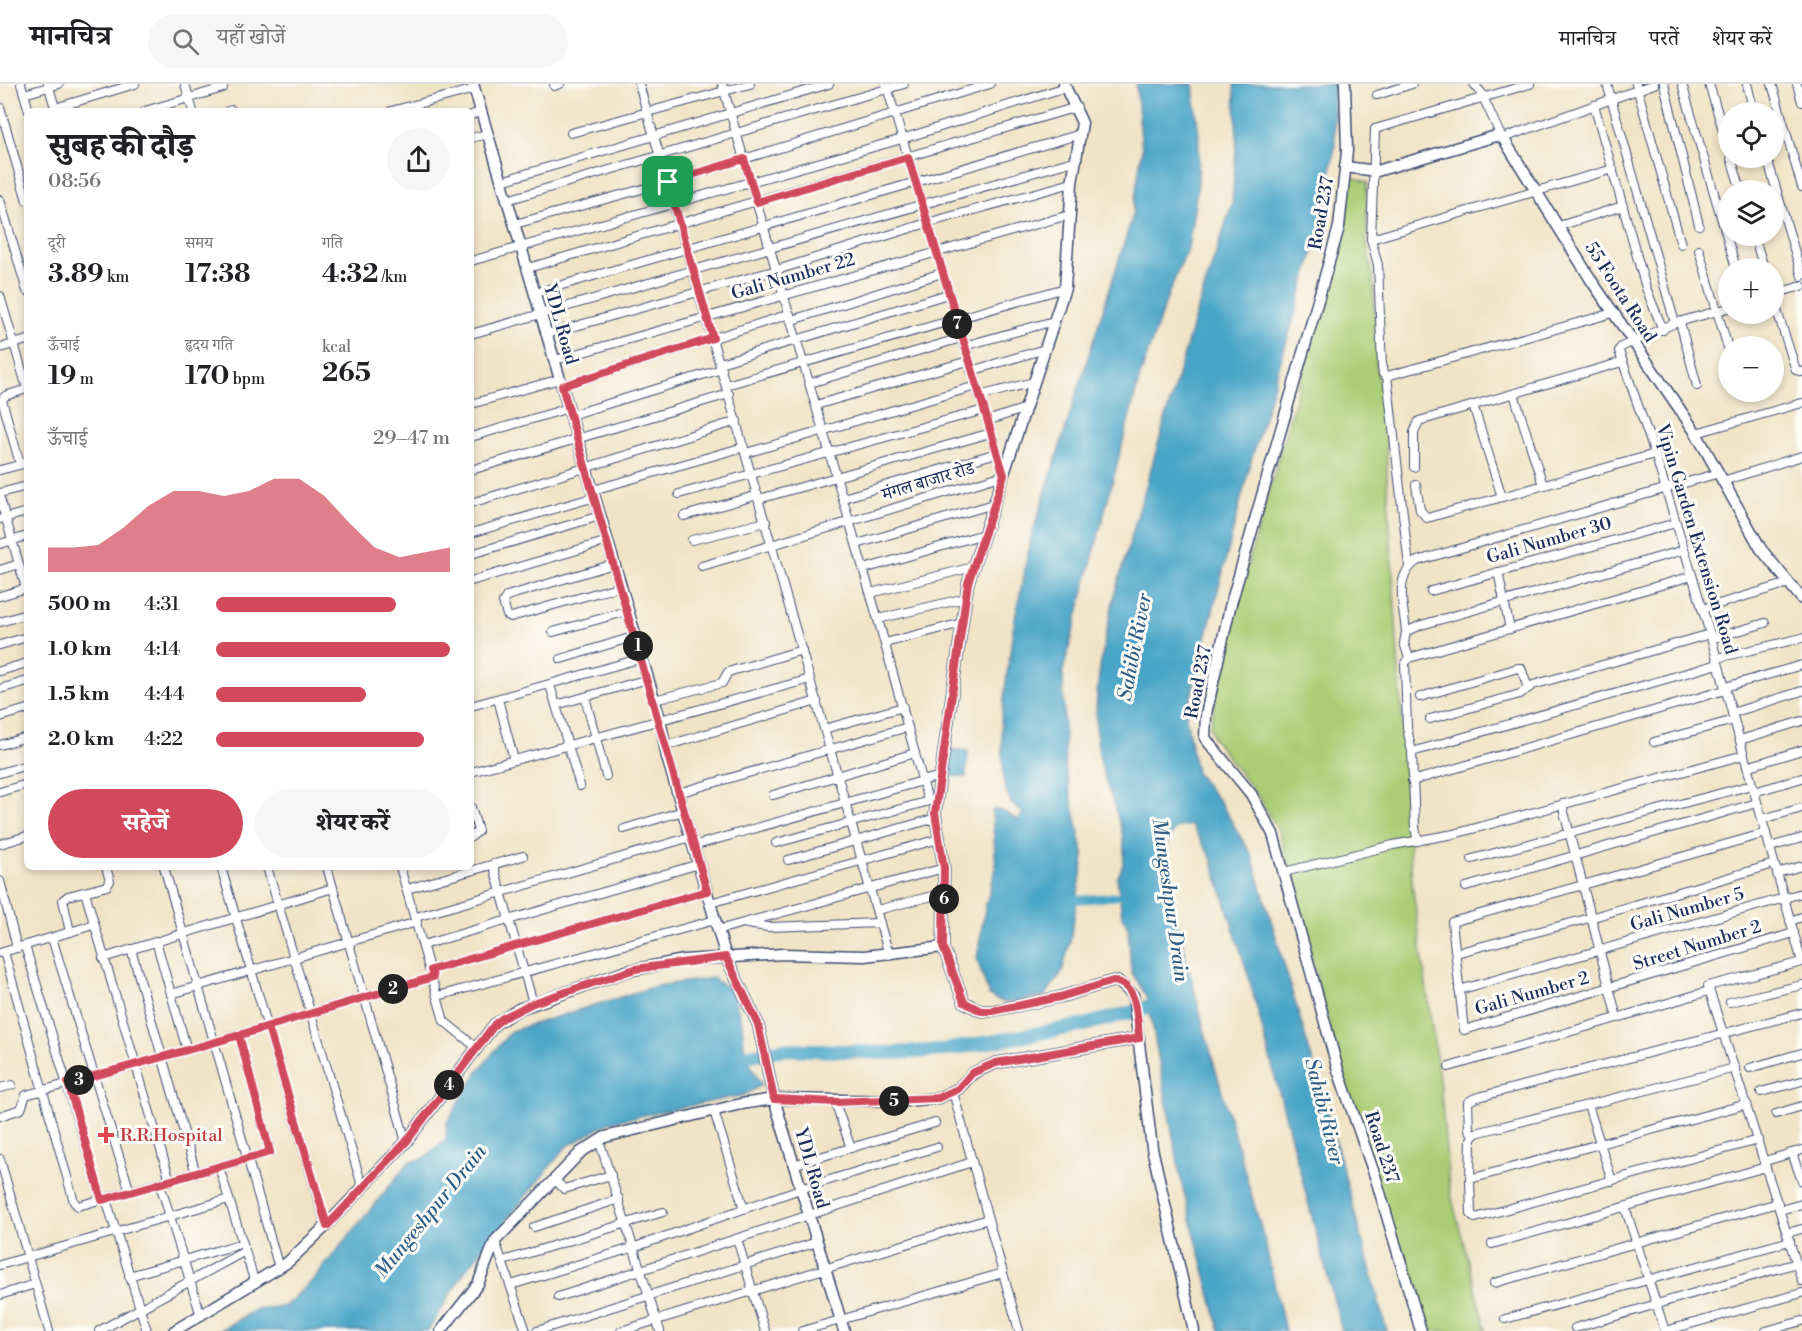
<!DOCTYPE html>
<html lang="hi">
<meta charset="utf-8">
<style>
body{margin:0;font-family:"Libre Bodoni","Noto Serif Devanagari",serif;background:#f6f6f6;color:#202124;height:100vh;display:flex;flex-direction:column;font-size:22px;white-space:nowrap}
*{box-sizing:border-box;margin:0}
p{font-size:20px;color:#757577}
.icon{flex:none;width:33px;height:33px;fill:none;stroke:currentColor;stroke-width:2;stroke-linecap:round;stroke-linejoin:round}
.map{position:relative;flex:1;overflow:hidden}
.panel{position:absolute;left:24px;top:24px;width:450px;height:762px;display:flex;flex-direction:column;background:#fff;border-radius:9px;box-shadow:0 3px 9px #0003}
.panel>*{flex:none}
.buttons{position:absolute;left:1718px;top:18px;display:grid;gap:12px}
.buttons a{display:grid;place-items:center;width:66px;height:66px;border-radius:50%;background:#fff;box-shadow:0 3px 9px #0003;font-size:30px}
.pin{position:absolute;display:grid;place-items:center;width:51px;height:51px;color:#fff;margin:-26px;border-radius:12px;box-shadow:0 3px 9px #0006}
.km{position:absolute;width:30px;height:30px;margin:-15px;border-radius:50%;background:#222;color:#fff;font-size:16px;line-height:30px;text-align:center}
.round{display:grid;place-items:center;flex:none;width:63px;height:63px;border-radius:32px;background:#f6f6f6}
.summary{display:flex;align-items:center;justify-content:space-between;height:102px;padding:0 24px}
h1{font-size:33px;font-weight:800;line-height:45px}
.stats{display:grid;grid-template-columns:repeat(3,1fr);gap:9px;height:102px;padding:6px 24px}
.stats div{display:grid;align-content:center}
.stats b{font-size:26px;font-weight:800}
.stats small{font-size:16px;font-weight:400}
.stats p{font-size:16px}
.chart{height:168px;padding:12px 24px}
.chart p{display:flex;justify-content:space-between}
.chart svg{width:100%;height:108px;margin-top:6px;fill:#d1495b;opacity:.7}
.primary-button{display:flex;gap:12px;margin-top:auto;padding:12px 24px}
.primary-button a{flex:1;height:69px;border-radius:36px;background:#d1495b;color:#fff;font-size:24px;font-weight:800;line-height:69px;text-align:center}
.primary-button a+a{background:#f6f6f6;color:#202124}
ul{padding:0 24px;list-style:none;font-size:20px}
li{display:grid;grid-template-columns:96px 72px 1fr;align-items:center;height:45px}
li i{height:15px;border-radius:8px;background:#d1495b}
header{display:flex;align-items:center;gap:36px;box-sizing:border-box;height:84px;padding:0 30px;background:#fff;border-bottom:2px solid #e0e0e0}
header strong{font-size:28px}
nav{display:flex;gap:33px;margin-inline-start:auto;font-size:21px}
.search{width:420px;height:54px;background:#f6f6f6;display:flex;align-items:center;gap:15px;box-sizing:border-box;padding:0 21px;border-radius:33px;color:#757577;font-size:22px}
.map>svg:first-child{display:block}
.green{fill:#abcd75;stroke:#637e6a;stroke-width:1.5}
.water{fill:#49a5c7;stroke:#326a92;stroke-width:1.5}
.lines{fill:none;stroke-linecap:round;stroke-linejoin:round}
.canal{stroke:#49a5c7;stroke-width:8}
.river{stroke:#49a5c7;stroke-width:14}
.minor-casing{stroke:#3b4a6e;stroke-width:10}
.tertiary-casing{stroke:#3b4a6e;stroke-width:13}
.minor{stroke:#fff;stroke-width:8}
.tertiary{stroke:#fff;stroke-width:10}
.route-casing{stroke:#fff;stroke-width:12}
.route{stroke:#d1495b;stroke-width:8}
.health-dot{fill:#e0444e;stroke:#fdfcf7;stroke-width:2}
.labels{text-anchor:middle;stroke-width:6;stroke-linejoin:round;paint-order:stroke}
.street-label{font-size:18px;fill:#1b2f5e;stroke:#fdfcf7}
.health-label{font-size:18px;fill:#be3a42;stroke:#fdfcf7;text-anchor:start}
.water-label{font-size:20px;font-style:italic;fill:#2d5e88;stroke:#fdfcf7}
</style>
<header>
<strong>मानचित्र</strong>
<div class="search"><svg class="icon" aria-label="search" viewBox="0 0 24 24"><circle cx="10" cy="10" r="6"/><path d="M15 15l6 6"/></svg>यहाँ खोजें</div>
<nav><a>मानचित्र</a><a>परतें</a><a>शेयर करें</a></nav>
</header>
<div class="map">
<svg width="1802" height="1247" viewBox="0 0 1802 1247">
<rect width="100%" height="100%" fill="#fdfcf7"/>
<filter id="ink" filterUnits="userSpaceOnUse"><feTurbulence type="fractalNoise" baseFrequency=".0167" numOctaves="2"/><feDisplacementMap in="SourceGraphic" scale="12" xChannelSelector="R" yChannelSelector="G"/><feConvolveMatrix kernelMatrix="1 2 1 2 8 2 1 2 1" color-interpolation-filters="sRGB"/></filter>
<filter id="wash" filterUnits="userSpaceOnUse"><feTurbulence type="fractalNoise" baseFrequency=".008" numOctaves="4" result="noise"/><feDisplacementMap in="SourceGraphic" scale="24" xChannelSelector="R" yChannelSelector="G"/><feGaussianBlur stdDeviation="1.35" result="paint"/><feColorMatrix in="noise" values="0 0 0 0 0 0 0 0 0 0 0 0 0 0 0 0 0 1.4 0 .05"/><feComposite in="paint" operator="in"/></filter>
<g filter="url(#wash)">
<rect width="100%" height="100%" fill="#f1e3c6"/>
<!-- green -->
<path class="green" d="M1349 92 1367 98V162L1373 192 1377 291 1386 326 1387 395 1412 799 1441 1009 1449 1103 1486 1247H1423L1339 983 1280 750 1260 715 1213 654 1210 642 1233 532 1345 141Z"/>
<!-- water -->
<g class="water">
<path d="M1136 0H1193L1199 52 1198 101 1188 163 1168 211 1140 292 1063 587 1065 683 1084 773 1070 858 1062 888 1045 912 1005 919 989 912 977 875 985 824 996 784 992 726H1000L1018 736 1023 729 1012 720 1004 701 1001 636 1013 545 1031 454 1132 134 1142 65Z"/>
<path d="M1234 0H1333L1335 63 1320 146 1250 380 1186 633 1196 689 1220 718 1252 772 1323 1012 1387 1247H1342L1249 894 1211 773 1191 741 1175 744 1165 764 1169 806 1205 948 1265 1158 1285 1247H1220L1182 1101 1147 913 1131 887 1128 843 1122 831 1117 794C1138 761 1106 710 1100 676 1089 622 1103 562 1115 509L1194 236 1232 120 1237 54Z"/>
<path d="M950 665 968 667 966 693 948 692Z"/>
<path d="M713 894 732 907 742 938 745 971 762 1001 744 1011 610 1038 566 1063 465 1187 428 1247H219L256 1225 285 1222 313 1196 409 1078 423 1075 446 1055 447 1038 479 986 511 947 656 902Z"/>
</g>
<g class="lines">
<!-- canal -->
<path class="canal" d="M1070 811 1078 816 1119 812"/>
<!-- river -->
<path class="river" d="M728 975 784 965 893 969 945 966 1084 941 1140 926 1165 915"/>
</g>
</g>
<g filter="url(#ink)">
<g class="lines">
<!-- minor casing -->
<g class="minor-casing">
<g id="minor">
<path d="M21 0 29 27"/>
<path d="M48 0 56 27"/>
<path d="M185 0 193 27"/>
<path d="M639 0 889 871"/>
<path d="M722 0 881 546 928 717"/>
<path d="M1474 0 1485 13"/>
<path d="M1530 0 1375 45 1371 155 1613 85"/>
<path d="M1607 0 1675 239"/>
<path d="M1636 0 1681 160"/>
<path d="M1664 0 1699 141"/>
<path d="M1682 0 1736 184"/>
<path d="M1709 0 1728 63"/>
<path d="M1747 0 1754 28"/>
<path d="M1772 0 1802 103"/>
<path d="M1797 0 1802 18"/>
<path d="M554 2 560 0"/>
<path d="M24 10 59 0"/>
<path d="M1377 11 1412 0"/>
<path d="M1483 13 1501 52"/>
<path d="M1594 21 1646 204 1663 246"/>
<path d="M0 23 27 117"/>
<path d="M55 24 135 0"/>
<path d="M145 27 223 4"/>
<path d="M228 27 232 26"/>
<path d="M391 27 475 5"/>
<path d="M471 31 481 28"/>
<path d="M571 49 750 0"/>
<path d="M471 54 488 50"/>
<path d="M1503 54 1654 0"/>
<path d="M1731 74 1741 106"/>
<path d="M1767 74 1802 192"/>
<path d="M502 97 829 0"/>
<path d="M0 116 27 207"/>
<path d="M507 116 904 0"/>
<path d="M515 140 668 98 990 0"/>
<path d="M1559 142 1623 122"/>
<path d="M1754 152 1764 184"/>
<path d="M1371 155 1378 181 1382 283 1383 290 1387 292 1613 229"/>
<path d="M1699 166 1728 264"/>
<path d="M471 177 902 55 1066 3"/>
<path d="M528 184 1077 23"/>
<path d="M535 209 1081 50"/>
<path d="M1773 210 1802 202"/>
<path d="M0 212 27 304"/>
<path d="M1773 214 1796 286 1802 288"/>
<path d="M1728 224 1675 239 1621 263 1619 267 1655 370 1708 543 1802 878"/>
<path d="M792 236 942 189"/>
<path d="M1680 238 1697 302"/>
<path d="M471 250 1077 76"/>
<path d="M547 250 777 186 927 139 1072 99"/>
<path d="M964 262 1054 237"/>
<path d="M0 264 27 256"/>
<path d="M555 276 1069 131"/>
<path d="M720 279 948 210"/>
<path d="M971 287 1045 265"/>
<path d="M1387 292 1409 482"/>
<path d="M810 299 961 254"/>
<path d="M726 301 1065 204"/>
<path d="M562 302 790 230"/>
<path d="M1514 310 1543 401"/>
<path d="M979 312 1034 298"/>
<path d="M471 320 560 295"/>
<path d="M816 321 968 277"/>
<path d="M1473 321 1502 413"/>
<path d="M571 331 722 285"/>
<path d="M987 337 1026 324"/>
<path d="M1696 349 1802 319"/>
<path d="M471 353 569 324"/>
<path d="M746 369 976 302"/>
<path d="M20 380 2 316 5 312 27 305"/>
<path d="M1414 383V348L1419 337 1622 278"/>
<path d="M0 386 27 379"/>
<path d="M471 386 729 310"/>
<path d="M1723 397 1802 372"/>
<path d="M1416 401 1420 426 1427 434 1655 370"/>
<path d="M593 406 744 363"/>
<path d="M0 409 27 402"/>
<path d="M679 410 984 326"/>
<path d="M0 414 27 508"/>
<path d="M843 414 997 369"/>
<path d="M759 415 991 349"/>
<path d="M471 419 737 337"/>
<path d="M684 432 758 411"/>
<path d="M1 435 27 428"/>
<path d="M471 449 595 413"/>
<path d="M692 456 766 438"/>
<path d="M0 460 27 452"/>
<path d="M857 460 994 420"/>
<path d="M471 470 600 432"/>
<path d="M614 480 507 512 503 518 507 531 511 533 621 502"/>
<path d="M702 482 1004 391 886 0"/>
<path d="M864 485 984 450"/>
<path d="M0 486 19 480"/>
<path d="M1498 488 1510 545"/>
<path d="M471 497 608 457"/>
<path d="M1431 507 1676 439"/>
<path d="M871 509 973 483"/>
<path d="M0 512 27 504"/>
<path d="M1702 525 1789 499"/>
<path d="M878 535 966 514"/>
<path d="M0 538 27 530"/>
<path d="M553 548 628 527"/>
<path d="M1406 548C1404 523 1393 492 1417 477L1719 389"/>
<path d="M1711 555 1765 539"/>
<path d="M885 559 962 539"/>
<path d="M0 561 27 553"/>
<path d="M1409 574 1692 492"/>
<path d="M1717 574 1802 554"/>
<path d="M561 575 636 552"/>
<path d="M0 587 27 579"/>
<path d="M550 601 580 702"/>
<path d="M1725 603 1802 581"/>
<path d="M0 605 27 597"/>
<path d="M585 613 606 692"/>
<path d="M1420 613 1518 584H1521L1528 604"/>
<path d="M498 615 514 676"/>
<path d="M654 616 722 599 728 588 802 566"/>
<path d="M556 621 648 595"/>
<path d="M471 622 642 574"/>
<path d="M1732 629 1802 607"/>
<path d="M0 633 27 625"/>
<path d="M1430 635 1520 610 1533 601 1710 550"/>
<path d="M824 645 903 623"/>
<path d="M1740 656 1802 637"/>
<path d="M1654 658 1734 636"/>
<path d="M0 661 27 653"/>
<path d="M665 662 817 617"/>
<path d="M1412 668 1407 644 1405 579 1409 574 1404 559 1406 548 1421 541 1684 466"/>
<path d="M1747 683 1802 666"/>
<path d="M471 688 810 595"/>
<path d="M0 689 27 681"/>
<path d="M1412 697 1725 606"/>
<path d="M0 708 27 700"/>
<path d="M1754 708 1802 694"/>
<path d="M678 709 908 643"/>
<path d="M773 711 915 669"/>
<path d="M1562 720 1617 934"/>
<path d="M471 723 478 747 471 753"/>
<path d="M1762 735 1802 724"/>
<path d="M624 745 683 727"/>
<path d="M1766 749 1452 838 1464 946 1794 849"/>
<path d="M1418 757 1415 744 1412 668 1718 580"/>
<path d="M776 759 933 716"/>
<path d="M0 760 27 752"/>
<path d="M693 762 940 692"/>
<path d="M1770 763 1802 754"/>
<path d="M1472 775 1752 701"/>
<path d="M788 776 936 734"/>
<path d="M493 780 533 919"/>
<path d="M164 783 279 1184"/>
<path d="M221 783 326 1142"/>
<path d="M267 783 363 1105"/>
<path d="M327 783 406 1058"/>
<path d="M400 783 444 937 477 964"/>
<path d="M1284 788 1393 761 1454 750 1744 671"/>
<path d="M1777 789 1802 782"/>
<path d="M0 797 17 864"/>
<path d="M1466 803 1757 719"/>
<path d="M407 805 523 772"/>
<path d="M85 808 170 1097"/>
<path d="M710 819 939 755"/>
<path d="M877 826 944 809"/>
<path d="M416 833 691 753"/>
<path d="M1790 837 1802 833"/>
<path d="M747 840 768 843 880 839"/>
<path d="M718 846 944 784"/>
<path d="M70 848 63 816 68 812 107 802 110 797 106 783"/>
<path d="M52 854 130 1108"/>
<path d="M156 857 187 966"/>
<path d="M423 861 699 780"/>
<path d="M25 862 102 1116"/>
<path d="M131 865 196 1090"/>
<path d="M4 868 74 1118 78 1122 270 1068 239 951"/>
<path d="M0 869 93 841"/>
<path d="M1456 869 1590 834 1774 780"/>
<path d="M103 874 333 804"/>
<path d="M1802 878 1708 902 1802 1197"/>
<path d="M431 886 707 807"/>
<path d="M1459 906 1802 809"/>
<path d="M171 910 417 838"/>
<path d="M438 912 715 836"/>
<path d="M1730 918 1802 901"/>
<path d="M1449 983 1709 907"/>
<path d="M1735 984 1476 1049 1471 1055 1470 1095 1747 1020"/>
<path d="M1750 984 1802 969"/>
<path d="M0 1004 12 1001"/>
<path d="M953 1008 1019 1247"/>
<path d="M1761 1008 1802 997"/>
<path d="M835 1018 851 1064"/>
<path d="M1588 1021 1612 1097"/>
<path d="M714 1027 744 1125"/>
<path d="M1776 1030 1802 1022"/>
<path d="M0 1032 21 1025 26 1011 161 974 433 893"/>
<path d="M1473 1051 1469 1045 1468 1018 1475 1014 1802 929"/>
<path d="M599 1056 660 1247"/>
<path d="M1792 1069 1802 1097"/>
<path d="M0 1075 49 1247"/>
<path d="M1765 1077 1802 1066"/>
<path d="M793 1081 935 1039"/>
<path d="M219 1083 255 1199"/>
<path d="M1470 1095 1471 1130 1475 1134 1758 1056"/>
<path d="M555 1096 564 1105 611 1091"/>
<path d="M160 1100 201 1232"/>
<path d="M106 1115 147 1247"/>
<path d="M1625 1123 1665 1247"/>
<path d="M1780 1126 1802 1120"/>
<path d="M534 1143 619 1115"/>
<path d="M1787 1149 1802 1145"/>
<path d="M737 1155 765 1247"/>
<path d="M495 1157 526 1247"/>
<path d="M1492 1160 1766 1083"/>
<path d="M503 1177 663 1128"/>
<path d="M0 1181 229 1115"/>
<path d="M129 1192 243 1159"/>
<path d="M1494 1199 1778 1119"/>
<path d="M511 1201 635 1163 800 1105 937 1063"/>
<path d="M0 1211 35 1200"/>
<path d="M558 1213 972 1078"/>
<path d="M1505 1235 1790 1157"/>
<path d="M1575 1244 1797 1179"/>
<path d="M99 1247 245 1167"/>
<path d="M537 1247 817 1158"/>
<path d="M621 1247 988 1135"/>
<path d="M802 1247 1003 1189"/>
<path d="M1665 1247 1802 1209"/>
<path d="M1766 1247 1802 1237"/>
</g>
</g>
<!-- tertiary casing -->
<g class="tertiary-casing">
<g id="tertiary">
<path d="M473 0 660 635 667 673 718 846 726 873 758 940 774 1015 844 1247"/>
<path d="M1064 0 1082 39 1072 99 1065 204 968 499 935 729 944 784 943 863 964 918 981 927H991L1060 913 1113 897 1119 898 1133 911 1152 1064 1194 1247"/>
<path d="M1345 0 1347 67 1339 143 1230 523 1206 630 1205 654 1251 710 1273 750 1338 986 1376 1095 1421 1247"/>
<path d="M1345 83 1377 87 1496 52 1503 54 1593 199 1696 349 1761 465 1802 515"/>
<path d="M174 1247 288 1178 326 1142 406 1058 495 940 519 925 627 887 684 876 783 870 864 872 943 863"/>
<path d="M441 1247 478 1200 495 1157 581 1068 605 1053 741 1020 774 1015 905 1017 938 1014 958 1005 973 989 996 979 1139 954"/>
</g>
</g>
<!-- minor -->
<use href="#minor" class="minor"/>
<!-- tertiary -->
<use href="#tertiary" class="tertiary"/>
</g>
</g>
<g class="lines" filter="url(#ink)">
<!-- route casing -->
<g class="route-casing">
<path id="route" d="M668 98 713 254 562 302 707 807 431 886 433 893 239 951 270 1068 102 1116 68 999C135 981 202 962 268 943L327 1142 406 1058 495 940 503 934 533 919 635 885 726 873 758 940 774 1015 835 1018 938 1014 958 1005 972 989 996 979 1139 954C1137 935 1139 900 1113 897L1060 913 992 927H981L964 918 943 863 944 784 935 729 968 499 1004 391 908 73 757 118 744 75 668 98"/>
</g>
<!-- route -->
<use href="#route" class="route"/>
</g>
<!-- markers -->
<path class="health-dot" d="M103 1042h6v6h6v6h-6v6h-6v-6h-6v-6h6z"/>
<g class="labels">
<!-- street labels -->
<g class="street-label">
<text transform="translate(1321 129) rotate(-80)" y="6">Road 237</text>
<text transform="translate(793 192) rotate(-16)" y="6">Gali Number 22</text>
<text transform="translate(1621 208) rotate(57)" y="6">55 Foota Road</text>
<text transform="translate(561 240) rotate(74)" y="6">YDL Road</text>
<text transform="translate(928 397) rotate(-17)" y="6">मंगल बाजार रोड</text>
<text transform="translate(1697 455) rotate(73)" y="6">Vipin Garden Extension Road</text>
<text transform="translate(1549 456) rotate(-16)" y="6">Gali Number 30</text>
<text transform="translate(1198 598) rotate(-79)" y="6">Road 237</text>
<text transform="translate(1687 825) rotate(-16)" y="6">Gali Number 5</text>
<text transform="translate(1697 861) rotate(-17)" y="6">Street Number 2</text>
<text transform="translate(1532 909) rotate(-16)" y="6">Gali Number 2</text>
<text transform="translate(1382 1063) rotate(72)" y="6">Road 237</text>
<text transform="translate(812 1084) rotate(74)" y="6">YDL Road</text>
</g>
<!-- health labels -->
<g class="health-label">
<text x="120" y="1057">R.R.Hospital</text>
</g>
<!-- water labels -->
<g class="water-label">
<text transform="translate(1134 563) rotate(-79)" y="7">Sahibi River</text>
<text transform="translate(1171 816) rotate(82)" y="7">Mungeshpur Drain</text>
<text transform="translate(1325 1027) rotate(76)" y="7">Sahibi River</text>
<text transform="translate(430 1127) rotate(-51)" y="7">Mungeshpur Drain</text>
</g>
</g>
</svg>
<div class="buttons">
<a><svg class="icon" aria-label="locate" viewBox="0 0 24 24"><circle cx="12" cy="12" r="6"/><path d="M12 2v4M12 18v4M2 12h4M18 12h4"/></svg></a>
<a><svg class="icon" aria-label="layers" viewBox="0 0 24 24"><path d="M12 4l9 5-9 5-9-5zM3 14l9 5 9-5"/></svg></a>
<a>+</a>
<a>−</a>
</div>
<div class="pin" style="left:668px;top:98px;background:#1e9e55"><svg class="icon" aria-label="arrive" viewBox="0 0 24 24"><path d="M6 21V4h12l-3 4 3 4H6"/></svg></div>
<b class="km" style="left:638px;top:562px">1</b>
<b class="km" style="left:393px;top:905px">2</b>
<b class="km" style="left:79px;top:996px">3</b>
<b class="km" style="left:449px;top:1001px">4</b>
<b class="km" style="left:894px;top:1017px">5</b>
<b class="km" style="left:944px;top:815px">6</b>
<b class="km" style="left:957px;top:240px">7</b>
<section class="panel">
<div class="summary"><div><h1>सुबह की दौड़</h1><p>08:56</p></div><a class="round"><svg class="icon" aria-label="share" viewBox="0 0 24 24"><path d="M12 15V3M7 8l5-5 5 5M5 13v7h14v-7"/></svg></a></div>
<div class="stats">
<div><p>दूरी</p><b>3.89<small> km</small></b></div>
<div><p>समय</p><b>17:38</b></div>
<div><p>गति</p><b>4:32<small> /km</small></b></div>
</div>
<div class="stats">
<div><p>ऊँचाई</p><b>19<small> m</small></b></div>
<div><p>हृदय गति</p><b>170<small> bpm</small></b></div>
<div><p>kcal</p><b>265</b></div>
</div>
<div class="chart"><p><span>ऊँचाई</span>29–47 m</p>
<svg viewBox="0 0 160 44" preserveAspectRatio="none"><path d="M0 44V34L10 34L20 33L30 26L40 17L50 11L60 11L70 13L80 11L90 6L100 6L110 13L120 24L130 34L140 38L150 36L160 34V44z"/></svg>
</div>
<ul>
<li><b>500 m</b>4:31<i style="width:77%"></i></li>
<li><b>1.0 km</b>4:14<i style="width:100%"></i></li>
<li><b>1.5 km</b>4:44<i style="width:64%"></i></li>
<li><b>2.0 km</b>4:22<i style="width:89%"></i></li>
</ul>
<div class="primary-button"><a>सहेजें</a><a>शेयर करें</a></div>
</section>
</div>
